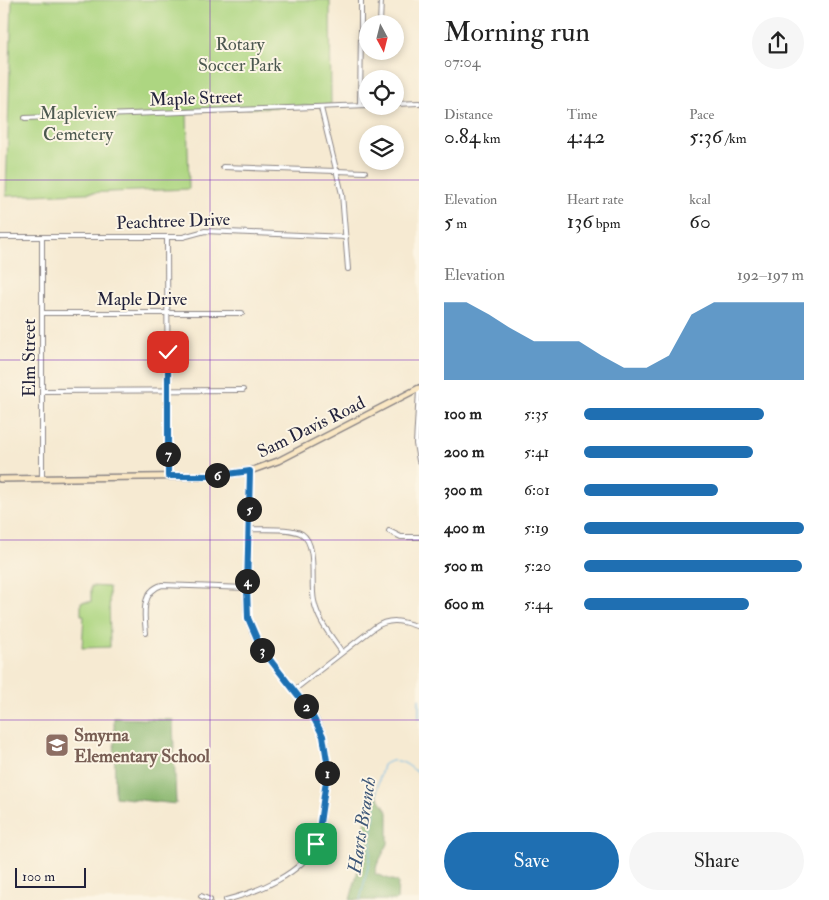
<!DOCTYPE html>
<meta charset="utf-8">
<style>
body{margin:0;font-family:"IM FELL Double Pica",serif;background:#f6f6f6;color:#222;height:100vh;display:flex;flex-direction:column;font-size:19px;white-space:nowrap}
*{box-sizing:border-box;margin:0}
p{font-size:16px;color:#767676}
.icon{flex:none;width:28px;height:28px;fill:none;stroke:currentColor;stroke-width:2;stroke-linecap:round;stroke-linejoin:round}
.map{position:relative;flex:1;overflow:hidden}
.side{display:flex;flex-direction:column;background:#fff;width:410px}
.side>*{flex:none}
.needle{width:32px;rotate:173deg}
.fabs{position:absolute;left:359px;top:15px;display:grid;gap:10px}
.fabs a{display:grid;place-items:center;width:45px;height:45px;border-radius:50%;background:#fff;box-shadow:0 2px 8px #0003;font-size:25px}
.scale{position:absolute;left:15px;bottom:12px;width:71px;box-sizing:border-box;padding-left:5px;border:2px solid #22223b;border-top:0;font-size:14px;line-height:18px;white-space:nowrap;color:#22223b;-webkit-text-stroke:4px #fcf5e5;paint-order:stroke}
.pin{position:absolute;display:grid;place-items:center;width:42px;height:42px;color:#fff;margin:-21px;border-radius:10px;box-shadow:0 2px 8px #0006}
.km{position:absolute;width:25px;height:25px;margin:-12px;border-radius:50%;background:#222;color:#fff;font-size:14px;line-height:25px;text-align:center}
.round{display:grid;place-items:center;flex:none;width:52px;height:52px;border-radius:26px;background:#f6f6f6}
.headline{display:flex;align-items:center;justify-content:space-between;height:85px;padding:0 25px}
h1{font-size:28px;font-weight:600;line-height:38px}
.metrics{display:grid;grid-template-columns:repeat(3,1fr);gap:8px;height:85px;padding:5px 25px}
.metrics div{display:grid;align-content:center}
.metrics b{font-size:21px;font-weight:600}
.metrics small{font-size:14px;font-weight:400}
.metrics p{font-size:14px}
.chart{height:140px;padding:10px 25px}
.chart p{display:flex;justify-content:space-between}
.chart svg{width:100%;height:90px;margin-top:5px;fill:#1f6fb2;opacity:.7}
.action{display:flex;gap:10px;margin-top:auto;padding:10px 25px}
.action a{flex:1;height:58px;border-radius:30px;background:#1f6fb2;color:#fff;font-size:20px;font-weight:600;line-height:58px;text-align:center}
.action a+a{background:#f6f6f6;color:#222}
ul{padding:0 25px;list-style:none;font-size:16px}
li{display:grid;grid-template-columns:80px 60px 1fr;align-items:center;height:38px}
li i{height:12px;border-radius:6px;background:#1f6fb2}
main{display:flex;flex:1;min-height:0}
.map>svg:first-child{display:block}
.green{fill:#add681;stroke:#687c5e}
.forest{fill:#8ab76f;stroke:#566c55}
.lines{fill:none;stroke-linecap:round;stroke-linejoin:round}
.stream{stroke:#71baea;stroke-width:1}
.street-casing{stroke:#8c8686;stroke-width:6}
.secondary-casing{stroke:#8c8686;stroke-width:8}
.street{stroke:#fff;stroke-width:4}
.secondary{stroke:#fae7c3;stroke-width:5}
.route-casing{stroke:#fff;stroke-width:10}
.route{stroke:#1f6fb2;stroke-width:6}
.grid{fill:none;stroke:#7b2cbf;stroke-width:1;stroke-opacity:0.55}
.labels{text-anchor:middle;stroke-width:4;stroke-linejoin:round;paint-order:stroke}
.park-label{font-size:18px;fill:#4c5850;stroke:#fcf5e5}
.street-label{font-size:18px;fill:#22223b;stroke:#fcf5e5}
.education-label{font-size:18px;font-weight:bold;fill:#785e54;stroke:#fcf5e5;text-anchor:start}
.water-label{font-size:19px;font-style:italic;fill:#3e5778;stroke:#fcf5e5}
</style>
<main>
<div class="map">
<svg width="419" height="900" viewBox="0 0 419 900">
<rect width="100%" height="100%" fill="#fcf5e5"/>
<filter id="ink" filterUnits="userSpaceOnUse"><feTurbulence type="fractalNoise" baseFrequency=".02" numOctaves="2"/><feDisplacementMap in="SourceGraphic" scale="10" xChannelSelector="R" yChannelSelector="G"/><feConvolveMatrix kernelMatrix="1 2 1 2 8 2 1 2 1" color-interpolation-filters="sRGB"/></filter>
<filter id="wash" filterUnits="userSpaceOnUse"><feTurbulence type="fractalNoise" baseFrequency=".0096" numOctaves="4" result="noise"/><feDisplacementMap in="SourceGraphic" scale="20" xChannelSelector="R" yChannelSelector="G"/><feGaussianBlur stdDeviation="1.12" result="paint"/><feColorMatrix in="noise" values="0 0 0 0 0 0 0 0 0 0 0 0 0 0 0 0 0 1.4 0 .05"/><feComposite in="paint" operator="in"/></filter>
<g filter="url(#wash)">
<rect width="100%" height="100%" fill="#f6ead2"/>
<!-- green -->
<g class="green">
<path d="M12 0H330L331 105 187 111 189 189 6 196Z"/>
<path d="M91 586 109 587 110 647 82 648 84 615H81V602H91Z"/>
</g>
<!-- forest -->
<g class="forest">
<path d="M114 718 173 720 176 804 115 797Z"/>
<path d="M370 784 388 812V844L377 865 375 874 398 882 397 900H350L361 859Z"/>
</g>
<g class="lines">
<!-- stream -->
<g class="stream">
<path d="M419 699V720"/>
<path d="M360 900 369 863 378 784 383 765C397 755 407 764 419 774"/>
</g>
</g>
</g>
<g filter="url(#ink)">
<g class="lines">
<!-- street casing -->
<g class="street-casing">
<g id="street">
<path d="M361 0V30H368"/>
<path d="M380 24 381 0"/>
<path d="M395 104 419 103"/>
<path d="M360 105 361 30"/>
<path d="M321 108 342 194 348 269"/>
<path d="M25 118 368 105"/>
<path d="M223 167 365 172"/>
<path d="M0 237H183L205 231 346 237"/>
<path d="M42 237V479"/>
<path d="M167 237 168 476"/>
<path d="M42 313H242"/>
<path d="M419 390 416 444 419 461"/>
<path d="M42 391 243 390"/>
<path d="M248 529C262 530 291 527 302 534 318 545 310 583 314 601 318 621 331 636 342 652"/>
<path d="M389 531 401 537H419"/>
<path d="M146 633C144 615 141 591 162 585L247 588"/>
<path d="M294 690 374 628C390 617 402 621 419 627"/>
<path d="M201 896 210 900"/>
<path d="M226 900C257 892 303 874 316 843 323 828 322 808 325 791 328 766 329 744 317 721 298 686 260 662 249 622 244 607 247 588 247 573 248 539 249 505 250 471"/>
</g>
</g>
<!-- secondary casing -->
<g class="secondary-casing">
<path id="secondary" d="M0 479 213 476 250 471 278 461 419 388"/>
</g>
<!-- street -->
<use href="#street" class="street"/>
<!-- secondary -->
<use href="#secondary" class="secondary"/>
</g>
</g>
<g class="lines" filter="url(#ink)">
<!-- route casing -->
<g class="route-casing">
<path id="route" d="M168 352V476H213L250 471 247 588 248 618 261 648 310 711 323 736 328 767 319 830 316 844"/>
</g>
<!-- route -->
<use href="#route" class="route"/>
</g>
<!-- grid -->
<path class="grid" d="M210 0V900M0 180H419M0 360H419M0 540H419M0 720H419"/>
<!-- icons -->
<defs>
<g id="school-square" transform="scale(1.25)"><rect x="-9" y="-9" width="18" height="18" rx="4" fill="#8d6e63" stroke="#fcf5e5"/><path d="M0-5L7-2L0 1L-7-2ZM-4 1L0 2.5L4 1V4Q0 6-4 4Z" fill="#fff"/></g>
</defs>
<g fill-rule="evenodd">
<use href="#school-square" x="57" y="745"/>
</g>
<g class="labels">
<!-- park labels -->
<g class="park-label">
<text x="240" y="50">Rotary<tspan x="240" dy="21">Soccer Park</tspan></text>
<text x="78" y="119">Mapleview<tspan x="78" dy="21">Cemetery</tspan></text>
</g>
<!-- street labels -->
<g class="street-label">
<text transform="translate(196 98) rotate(-2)" y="6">Maple Street</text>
<text transform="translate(173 221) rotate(-2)" y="6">Peachtree Drive</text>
<text x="142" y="305">Maple Drive</text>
<text transform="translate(29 358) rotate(-90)" y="6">Elm Street</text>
<text transform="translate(311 427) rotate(-26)" y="6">Sam Davis Road</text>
</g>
<!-- education labels -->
<g class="education-label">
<text x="74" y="741">Smyrna<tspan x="74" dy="21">Elementary School</tspan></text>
</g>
<!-- water labels -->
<g class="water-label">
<text transform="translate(361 825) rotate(-81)" y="7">Harts Branch</text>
</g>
</g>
</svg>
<div class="fabs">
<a><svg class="needle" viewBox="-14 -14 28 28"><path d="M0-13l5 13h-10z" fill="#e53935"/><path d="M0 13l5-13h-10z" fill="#767676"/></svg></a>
<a><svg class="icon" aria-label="locate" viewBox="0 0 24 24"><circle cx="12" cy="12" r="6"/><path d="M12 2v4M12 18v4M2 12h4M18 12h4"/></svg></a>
<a><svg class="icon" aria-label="layers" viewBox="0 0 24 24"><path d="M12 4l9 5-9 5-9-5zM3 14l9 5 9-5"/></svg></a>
</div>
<div class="scale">100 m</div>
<div class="pin" style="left:316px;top:844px;background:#1e9e55"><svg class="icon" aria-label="arrive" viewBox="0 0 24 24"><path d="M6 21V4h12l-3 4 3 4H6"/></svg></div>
<div class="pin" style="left:168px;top:352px;background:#d93025"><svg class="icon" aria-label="check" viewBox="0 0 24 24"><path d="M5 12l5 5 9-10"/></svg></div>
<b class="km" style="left:327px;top:773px">1</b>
<b class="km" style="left:306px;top:706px">2</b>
<b class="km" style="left:262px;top:650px">3</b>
<b class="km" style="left:247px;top:581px">4</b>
<b class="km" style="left:249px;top:509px">5</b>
<b class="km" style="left:217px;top:475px">6</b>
<b class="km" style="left:168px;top:454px">7</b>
</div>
<section class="side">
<div class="headline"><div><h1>Morning run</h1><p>07:04</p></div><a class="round"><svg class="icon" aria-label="share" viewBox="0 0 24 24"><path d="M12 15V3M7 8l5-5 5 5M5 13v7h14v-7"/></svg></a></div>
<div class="metrics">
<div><p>Distance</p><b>0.84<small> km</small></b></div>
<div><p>Time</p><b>4:42</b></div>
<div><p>Pace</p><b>5:36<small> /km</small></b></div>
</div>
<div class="metrics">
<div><p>Elevation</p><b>5<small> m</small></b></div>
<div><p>Heart rate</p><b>136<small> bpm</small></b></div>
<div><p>kcal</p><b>60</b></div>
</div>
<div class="chart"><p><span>Elevation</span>192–197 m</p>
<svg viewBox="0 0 160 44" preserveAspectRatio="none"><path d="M0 44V6L10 6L20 12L30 19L40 25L50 25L60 25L70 32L80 38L90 38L100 32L110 12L120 6L130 6L140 6L150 6L160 6V44z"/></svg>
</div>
<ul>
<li><b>100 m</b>5:35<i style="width:82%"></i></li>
<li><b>200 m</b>5:41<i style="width:77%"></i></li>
<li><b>300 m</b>6:01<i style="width:61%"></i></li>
<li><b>400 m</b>5:19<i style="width:100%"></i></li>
<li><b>500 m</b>5:20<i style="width:99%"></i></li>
<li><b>600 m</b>5:44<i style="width:75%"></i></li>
</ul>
<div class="action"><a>Save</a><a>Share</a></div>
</section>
</main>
